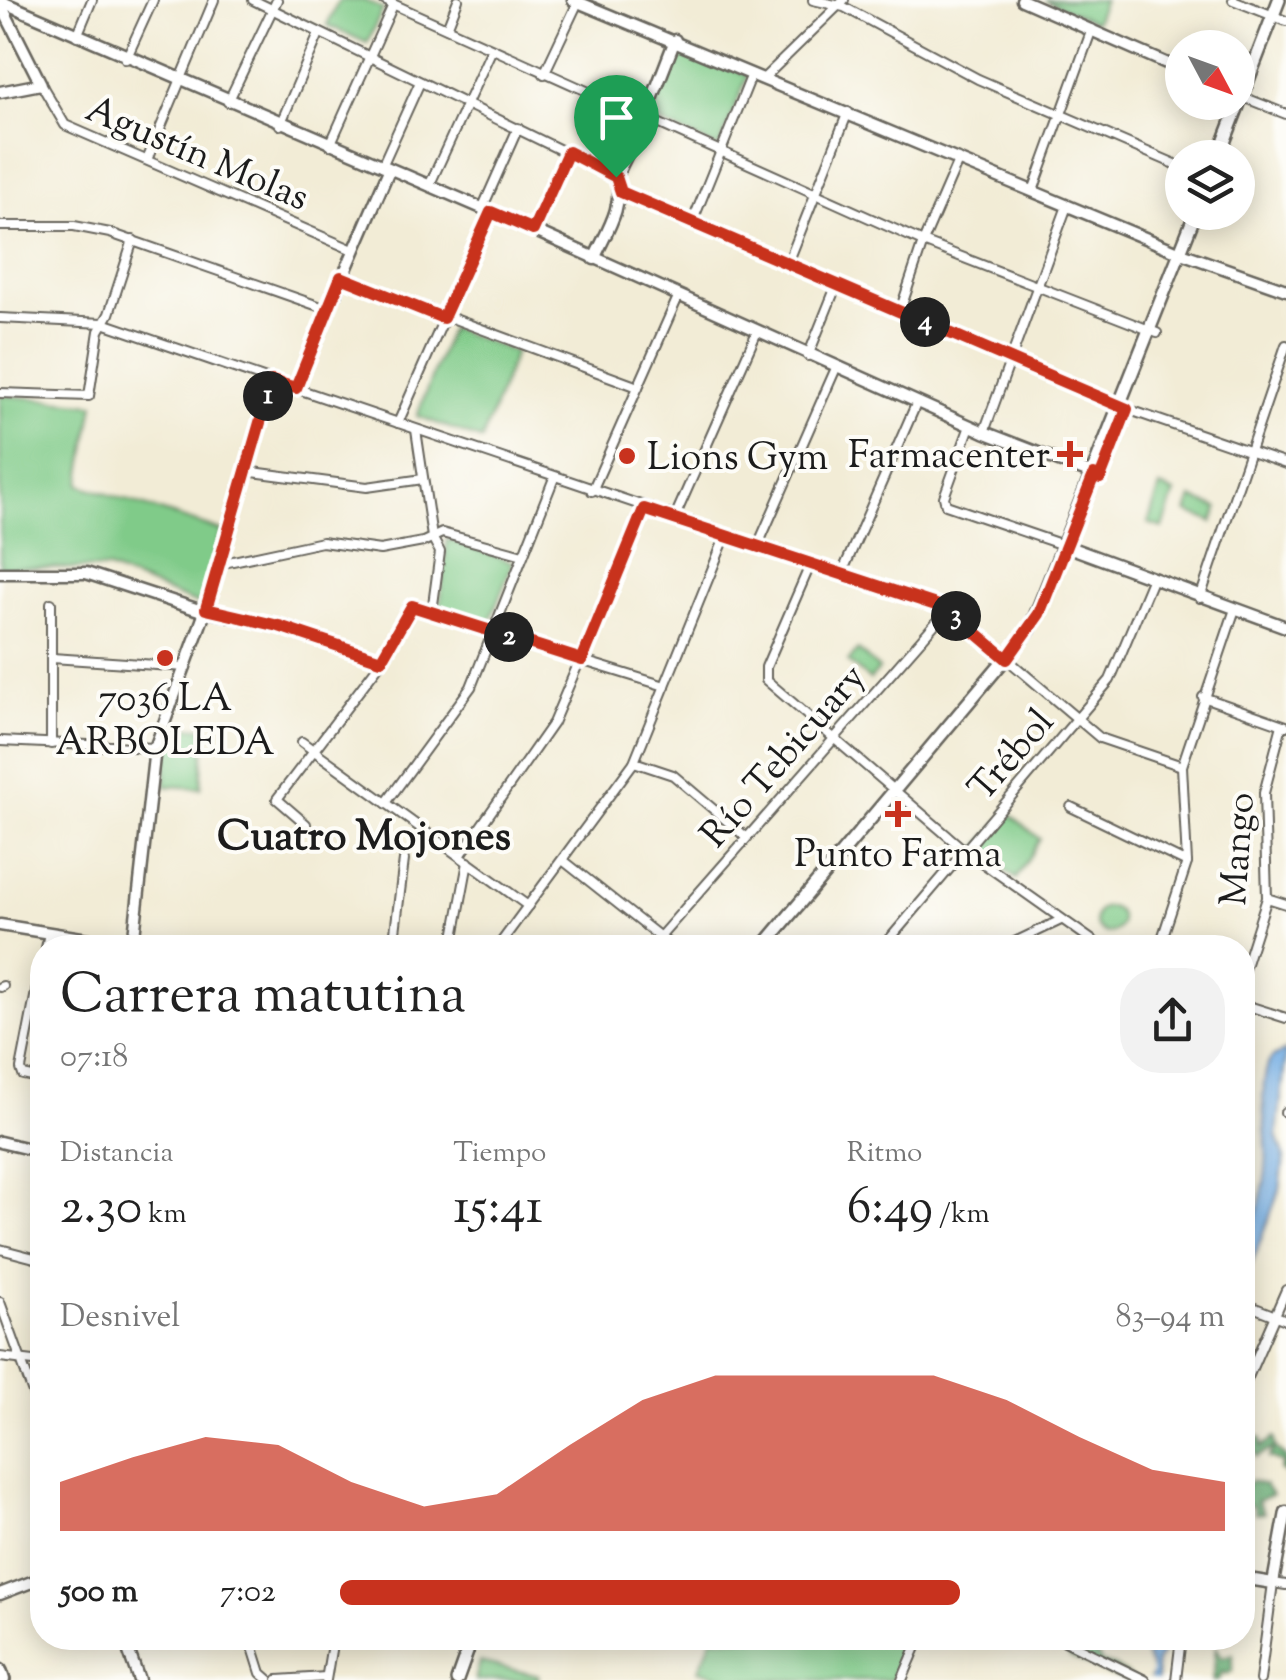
<!DOCTYPE html>
<html lang="es">
<meta charset="utf-8">
<style>
body{margin:0;font-family:"Sorts Mill Goudy",serif;background:#f2f2f2;color:#222;height:100vh;display:flex;flex-direction:column;font-size:38px;white-space:nowrap}
*{box-sizing:border-box;margin:0}
p{font-size:32px;color:#767676}
.icon{flex:none;width:55px;height:55px;fill:none;stroke:currentColor;stroke-width:2;stroke-linecap:round;stroke-linejoin:round}
.map{position:relative;flex:1;overflow:hidden}
.side{position:absolute;left:30px;top:935px;width:1225px;height:715px;display:flex;flex-direction:column;background:#fff;border-radius:40px;box-shadow:0 5px 25px #0003}
.side>*{flex:none}
.needle{width:65px;rotate:131deg}
.fabs{position:absolute;left:1165px;top:30px;display:grid;gap:20px}
.fabs a{display:grid;place-items:center;width:90px;height:90px;border-radius:50%;background:#fff;box-shadow:0 5px 25px #0003;font-size:50px}
.pin{position:absolute;display:grid;place-items:center;width:85px;height:85px;color:#fff;margin:-102px -42px;border-radius:50% 50% 50% 0;rotate:-45deg;box-shadow:0 0 10px #0007}
.pin .icon{rotate:45deg}
.km{position:absolute;width:50px;height:50px;margin:-25px;border-radius:50%;background:#222;color:#fff;font-size:28px;line-height:50px;text-align:center}
.round{display:grid;place-items:center;flex:none;width:105px;height:105px;border-radius:40px;background:#f2f2f2}
.headline{display:flex;align-items:center;justify-content:space-between;height:170px;padding:0 30px}
h1{font-size:55px;font-weight:600;line-height:75px}
.metrics{display:grid;grid-template-columns:repeat(3,1fr);gap:15px;height:170px;padding:10px 30px}
.metrics div{display:grid;align-content:center}
.metrics b{font-size:50px;font-weight:600}
.metrics small{font-size:28px;font-weight:400}
.metrics p{font-size:28px}
.chart{height:280px;padding:20px 30px}
.chart p{display:flex;justify-content:space-between}
.chart svg{width:100%;height:180px;margin-top:10px;fill:#c8321e;opacity:.7}
ul{padding:0 30px;list-style:none;font-size:32px}
li{display:grid;grid-template-columns:160px 120px 1fr;align-items:center;height:75px}
li i{height:25px;border-radius:12px;background:#c8321e}
.map>svg:first-child{display:block}
.green{fill:#80cb89;stroke:#4e7452;stroke-width:2.5}
.forest{fill:#68af75;stroke:#426648;stroke-width:2.5}
.water{fill:#74aee4;stroke:#486580;stroke-width:2.5}
.lines{fill:none;stroke-linecap:round;stroke-linejoin:round}
.stream{stroke:#74aee4;stroke-width:2.5}
.street-casing{stroke:#67655d;stroke-width:12}
.secondary-casing{stroke:#67655d;stroke-width:15}
.primary-casing{stroke:#67655d;stroke-width:16}
.highway-casing{stroke:#67655d;stroke-width:18}
.street{stroke:#fff;stroke-width:8}
.secondary{stroke:#fff;stroke-width:10}
.primary{stroke:#fff;stroke-width:11}
.highway{stroke:#fff;stroke-width:12}
.route-casing{stroke:#fff;stroke-width:20}
.route{stroke:#c8321e;stroke-width:12}
.poi-dot{fill:#c8321e;stroke:#fdfcf7;stroke-width:4}
.labels{text-anchor:middle;stroke-width:8;stroke-linejoin:round;paint-order:stroke}
.street-label{font-size:38px;fill:#1c1c1c;stroke:#fdfcf7}
.poi-label{font-size:38px;fill:#1c1c1c;stroke:#fdfcf7}
.quarter-label{font-size:42px;font-weight:bold;fill:#1c1c1c;stroke:#fdfcf7}
</style>
<div class="map">
<svg width="1286" height="1680" viewBox="0 0 1286 1680">
<rect width="100%" height="100%" fill="#fdfcf7"/>
<filter id="ink" filterUnits="userSpaceOnUse"><feTurbulence type="fractalNoise" baseFrequency=".01" numOctaves="2"/><feDisplacementMap in="SourceGraphic" scale="20" xChannelSelector="R" yChannelSelector="G"/><feConvolveMatrix kernelMatrix="1 2 1 2 8 2 1 2 1" color-interpolation-filters="sRGB"/></filter>
<filter id="wash" filterUnits="userSpaceOnUse"><feTurbulence type="fractalNoise" baseFrequency=".0048" numOctaves="4" result="noise"/><feDisplacementMap in="SourceGraphic" scale="40" xChannelSelector="R" yChannelSelector="G"/><feGaussianBlur stdDeviation="2.25" result="paint"/><feColorMatrix in="noise" values="0 0 0 0 0 0 0 0 0 0 0 0 0 0 0 0 0 1.4 0 .05"/><feComposite in="paint" operator="in"/></filter>
<g filter="url(#wash)">
<rect width="100%" height="100%" fill="#f2ecd6"/>
<!-- green -->
<g class="green">
<path d="M339 0H364L383 9 367 43 327 25Z"/>
<path d="M1045 0H1104L1095 22Z"/>
<path d="M678 45 748 75 719 148 649 118Z"/>
<path d="M450 328 515 352 482 440 417 416Z"/>
<path d="M0 395 94 404 80 485 222 531 201 605 108 569 0 567Z"/>
<path d="M1160 487 1175 493 1163 528 1148 523Z"/>
<path d="M1192 498 1218 508 1213 522 1187 512Z"/>
<path d="M447 539 513 562 489 624 440 607Z"/>
<path d="M858 650 879 669 870 680 848 662Z"/>
<path d="M169 726 205 728 201 788 165 786Z"/>
<path d="M1008 812 1040 839 1016 879 977 848Z"/>
<circle cx="1108" cy="920" r="13"/>
<path d="M712 1638H909L891 1680H732L699 1670Z"/>
<path d="M480 1662 539 1676 538 1680H475Z"/>
</g>
<!-- forest -->
<g class="forest">
<path d="M1243 1409 1250 1412 1248 1432 1261 1439V1447L1274 1438 1275 1447 1286 1458V1474L1280 1470 1283 1463 1268 1458 1274 1448 1256 1457 1254 1448 1245 1447Z"/>
<path d="M1250 1481 1265 1485 1272 1495 1257 1501 1264 1513 1255 1514 1253 1506 1243 1504V1482L1247 1486Z"/>
<path d="M1072 1644 1093 1649 1102 1663 1114 1666 1134 1680C1109 1680 1094 1665 1070 1658L1067 1649Z"/>
<path d="M1216 1647 1222 1657 1233 1654V1670L1227 1674 1222 1671 1220 1679 1213 1680Z"/>
</g>
<!-- water -->
<g class="water">
<path d="M1286 1051 1277 1135 1284 1156 1280 1189 1243 1286C1242 1244 1264 1207 1266 1165 1268 1132 1257 1096 1268 1064 1271 1055 1279 1055 1286 1051Z"/>
<path d="M1148 1638H1158L1162 1653 1156 1662 1157 1680 1150 1678 1154 1673 1146 1656Z"/>
</g>
<g class="lines">
<!-- stream -->
<path class="stream" d="M1153 1680V1667"/>
</g>
</g>
<g filter="url(#ink)">
<g class="lines">
<!-- street casing -->
<g class="street-casing">
<g id="street">
<path d="M253 0 616 177"/>
<path d="M384 0 923 242 1157 333"/>
<path d="M813 0 844 7 978 79 1182 167"/>
<path d="M1233 0 1286 21"/>
<path d="M447 28 458 0"/>
<path d="M77 36 92 0"/>
<path d="M126 59 153 0"/>
<path d="M544 74 578 2"/>
<path d="M763 79 844 0"/>
<path d="M41 84 65 125 353 250"/>
<path d="M1248 99 1286 114"/>
<path d="M228 102 277 0"/>
<path d="M280 125 318 36"/>
<path d="M330 145 393 5"/>
<path d="M147 160 214 0"/>
<path d="M382 166 420 82"/>
<path d="M429 186 492 49"/>
<path d="M1033 191 1092 29"/>
<path d="M482 209 518 128"/>
<path d="M692 223 752 74"/>
<path d="M0 226H74L110 233 327 309"/>
<path d="M533 230 568 152"/>
<path d="M788 263 848 112"/>
<path d="M341 277 638 387"/>
<path d="M900 311 923 242 959 159"/>
<path d="M0 318 103 323 272 381"/>
<path d="M808 356 837 284"/>
<path d="M295 388 948 609 1100 738 1182 766"/>
<path d="M0 393 89 396 99 331 109 314 133 240"/>
<path d="M1127 409 1286 464"/>
<path d="M398 423 491 212"/>
<path d="M970 426 944 497 946 505 1066 546"/>
<path d="M416 430 432 537 440 552 432 612"/>
<path d="M984 432 1067 206"/>
<path d="M245 471 367 487 423 479"/>
<path d="M592 491 678 297"/>
<path d="M674 519 756 334"/>
<path d="M758 545 836 368"/>
<path d="M811 563 766 667V680L963 849 1103 948"/>
<path d="M219 564 322 542 380 550 423 542 442 533 523 555"/>
<path d="M842 573 917 402"/>
<path d="M1200 598 1286 345"/>
<path d="M52 658 186 667"/>
<path d="M1203 697 1286 726"/>
<path d="M0 741 155 748"/>
<path d="M302 742 528 906"/>
<path d="M51 744V603"/>
<path d="M634 762 673 775 746 837"/>
<path d="M386 803 471 687 554 478"/>
<path d="M1071 807 1187 863"/>
<path d="M306 824 277 799 387 654 408 607 665 686"/>
<path d="M460 856 553 723 644 509"/>
<path d="M564 861 674 948"/>
<path d="M1267 898 1286 904"/>
<path d="M659 938 948 609"/>
<path d="M499 945 634 762 726 535"/>
<path d="M46 948 49 933"/>
<path d="M393 948 404 860"/>
<path d="M452 948 468 862"/>
<path d="M882 948 1110 680 1152 580"/>
<path d="M1002 948 1061 920"/>
<path d="M1159 948 1187 863 1182 766 1235 609"/>
<path d="M42 961 21 1069 23 1075 42 1079"/>
<path d="M1242 976 1267 898 1264 793 1282 725"/>
<path d="M0 987 3 986"/>
<path d="M1242 1004 1286 1018"/>
<path d="M1285 1112H1286"/>
<path d="M0 1249 42 1260"/>
<path d="M0 1302 42 1418"/>
<path d="M1250 1306 1286 1320"/>
<path d="M0 1357 42 1362"/>
<path d="M1242 1391 1286 1290"/>
<path d="M250 1638 261 1673 269 1680"/>
<path d="M1059 1638 1145 1680"/>
<path d="M278 1680 326 1677"/>
<path d="M326 1680 333 1638"/>
<path d="M902 1680 920 1638"/>
<path d="M1176 1680 1181 1638"/>
<path d="M1260 1680 1273 1583 1286 1585"/>
</g>
</g>
<!-- secondary casing -->
<g class="secondary-casing">
<g id="secondary">
<path d="M573 0 1181 253 1286 290"/>
<path d="M1022 0 1182 70"/>
<path d="M0 1 533 230 984 432 1100 477"/>
<path d="M0 3 41 84 0 92"/>
<path d="M621 192 1127 409"/>
<path d="M594 259C606 232 625 206 616 177L644 120 675 40"/>
<path d="M1066 546 1286 627"/>
<path d="M0 573H86L199 610 279 625 381 660"/>
<path d="M0 925 144 948"/>
<path d="M133 945 155 748 204 615 272 381 295 388 389 170"/>
<path d="M0 1142 42 1152"/>
<path d="M1242 1578 1273 1583 1286 1512"/>
<path d="M0 1594 42 1578"/>
<path d="M124 1638 139 1680"/>
</g>
</g>
<!-- primary casing -->
<g class="primary-casing">
<g id="primary">
<path d="M1218 158 1279 0"/>
<path d="M762 948 1030 629 1196 212"/>
<path d="M457 1680 472 1638"/>
</g>
</g>
<!-- highway casing -->
<g class="highway-casing">
<path id="highway" d="M0 1671 3 1680"/>
</g>
<!-- street -->
<use href="#street" class="street"/>
<!-- secondary -->
<use href="#secondary" class="secondary"/>
<!-- primary -->
<use href="#primary" class="primary"/>
<!-- highway -->
<use href="#highway" class="highway"/>
</g>
</g>
<g class="lines" filter="url(#ink)">
<!-- route casing -->
<g class="route-casing">
<path id="route" d="M568 152 616 177 621 192 1127 409 1100 478 1094 475 1039 614 1007 659 948 609 644 509 582 660 412 606 381 660 279 626 206 609 272 381 296 388 341 277 443 318 491 212 533 230Z"/>
</g>
<!-- route -->
<use href="#route" class="route"/>
</g>
<!-- markers -->
<g class="poi-dot">
<path d="M1065 439h10v10h10v10h-10v10h-10v-10h-10v-10h10z"/>
<circle cx="627" cy="456" r="10"/>
<circle cx="165" cy="658" r="10"/>
<path d="M893 799h10v10h10v10h-10v10h-10v-10h-10v-10h10z"/>
</g>
<g class="labels">
<!-- street labels -->
<g class="street-label">
<text transform="translate(198 152) rotate(23)" y="13">Agustín Molas</text>
<text transform="translate(1010 754) rotate(-49)" y="13">Trébol</text>
<text transform="translate(782 755) rotate(-49)" y="13">Río Tebicuary</text>
<text transform="translate(1236 849) rotate(-86)" y="13">Mango</text>
</g>
<!-- poi labels -->
<g class="poi-label">
<text x="1050" y="467" text-anchor="end">Farmacenter</text>
<text x="647" y="469" text-anchor="start">Lions Gym</text>
<text x="165" y="710">7036 LA<tspan x="165" dy="44">ARBOLEDA</tspan></text>
<text x="898" y="866">Punto Farma</text>
</g>
<!-- quarter labels -->
<g class="quarter-label">
<text x="364" y="849">Cuatro Mojones</text>
</g>
</g>
</svg>
<div class="fabs">
<a><svg class="needle" viewBox="-14 -14 28 28"><path d="M0-13l5 13h-10z" fill="#e53935"/><path d="M0 13l5-13h-10z" fill="#767676"/></svg></a>
<a><svg class="icon" aria-label="layers" viewBox="0 0 24 24"><path d="M12 4l9 5-9 5-9-5zM3 14l9 5 9-5"/></svg></a>
</div>
<div class="pin" style="left:616px;top:177px;background:#1e9e55"><svg class="icon" aria-label="arrive" viewBox="0 0 24 24"><path d="M6 21V4h12l-3 4 3 4H6"/></svg></div>
<b class="km" style="left:268px;top:396px">1</b>
<b class="km" style="left:509px;top:637px">2</b>
<b class="km" style="left:956px;top:616px">3</b>
<b class="km" style="left:925px;top:322px">4</b>
<section class="side">
<div class="headline"><div><h1>Carrera matutina</h1><p>07:18</p></div><a class="round"><svg class="icon" aria-label="share" viewBox="0 0 24 24"><path d="M12 15V3M7 8l5-5 5 5M5 13v7h14v-7"/></svg></a></div>
<div class="metrics">
<div><p>Distancia</p><b>2.30<small> km</small></b></div>
<div><p>Tiempo</p><b>15:41</b></div>
<div><p>Ritmo</p><b>6:49<small> /km</small></b></div>
</div>
<div class="chart"><p><span>Desnivel</span>83–94 m</p>
<svg viewBox="0 0 160 44" preserveAspectRatio="none"><path d="M0 44V32L10 26L20 21L30 23L40 32L50 38L60 35L70 23L80 12L90 6L100 6L110 6L120 6L130 12L140 21L150 29L160 32V44z"/></svg>
</div>
<ul>
<li><b>500 m</b>7:02<i style="width:70%"></i></li>
</ul>
</section>
</div>
